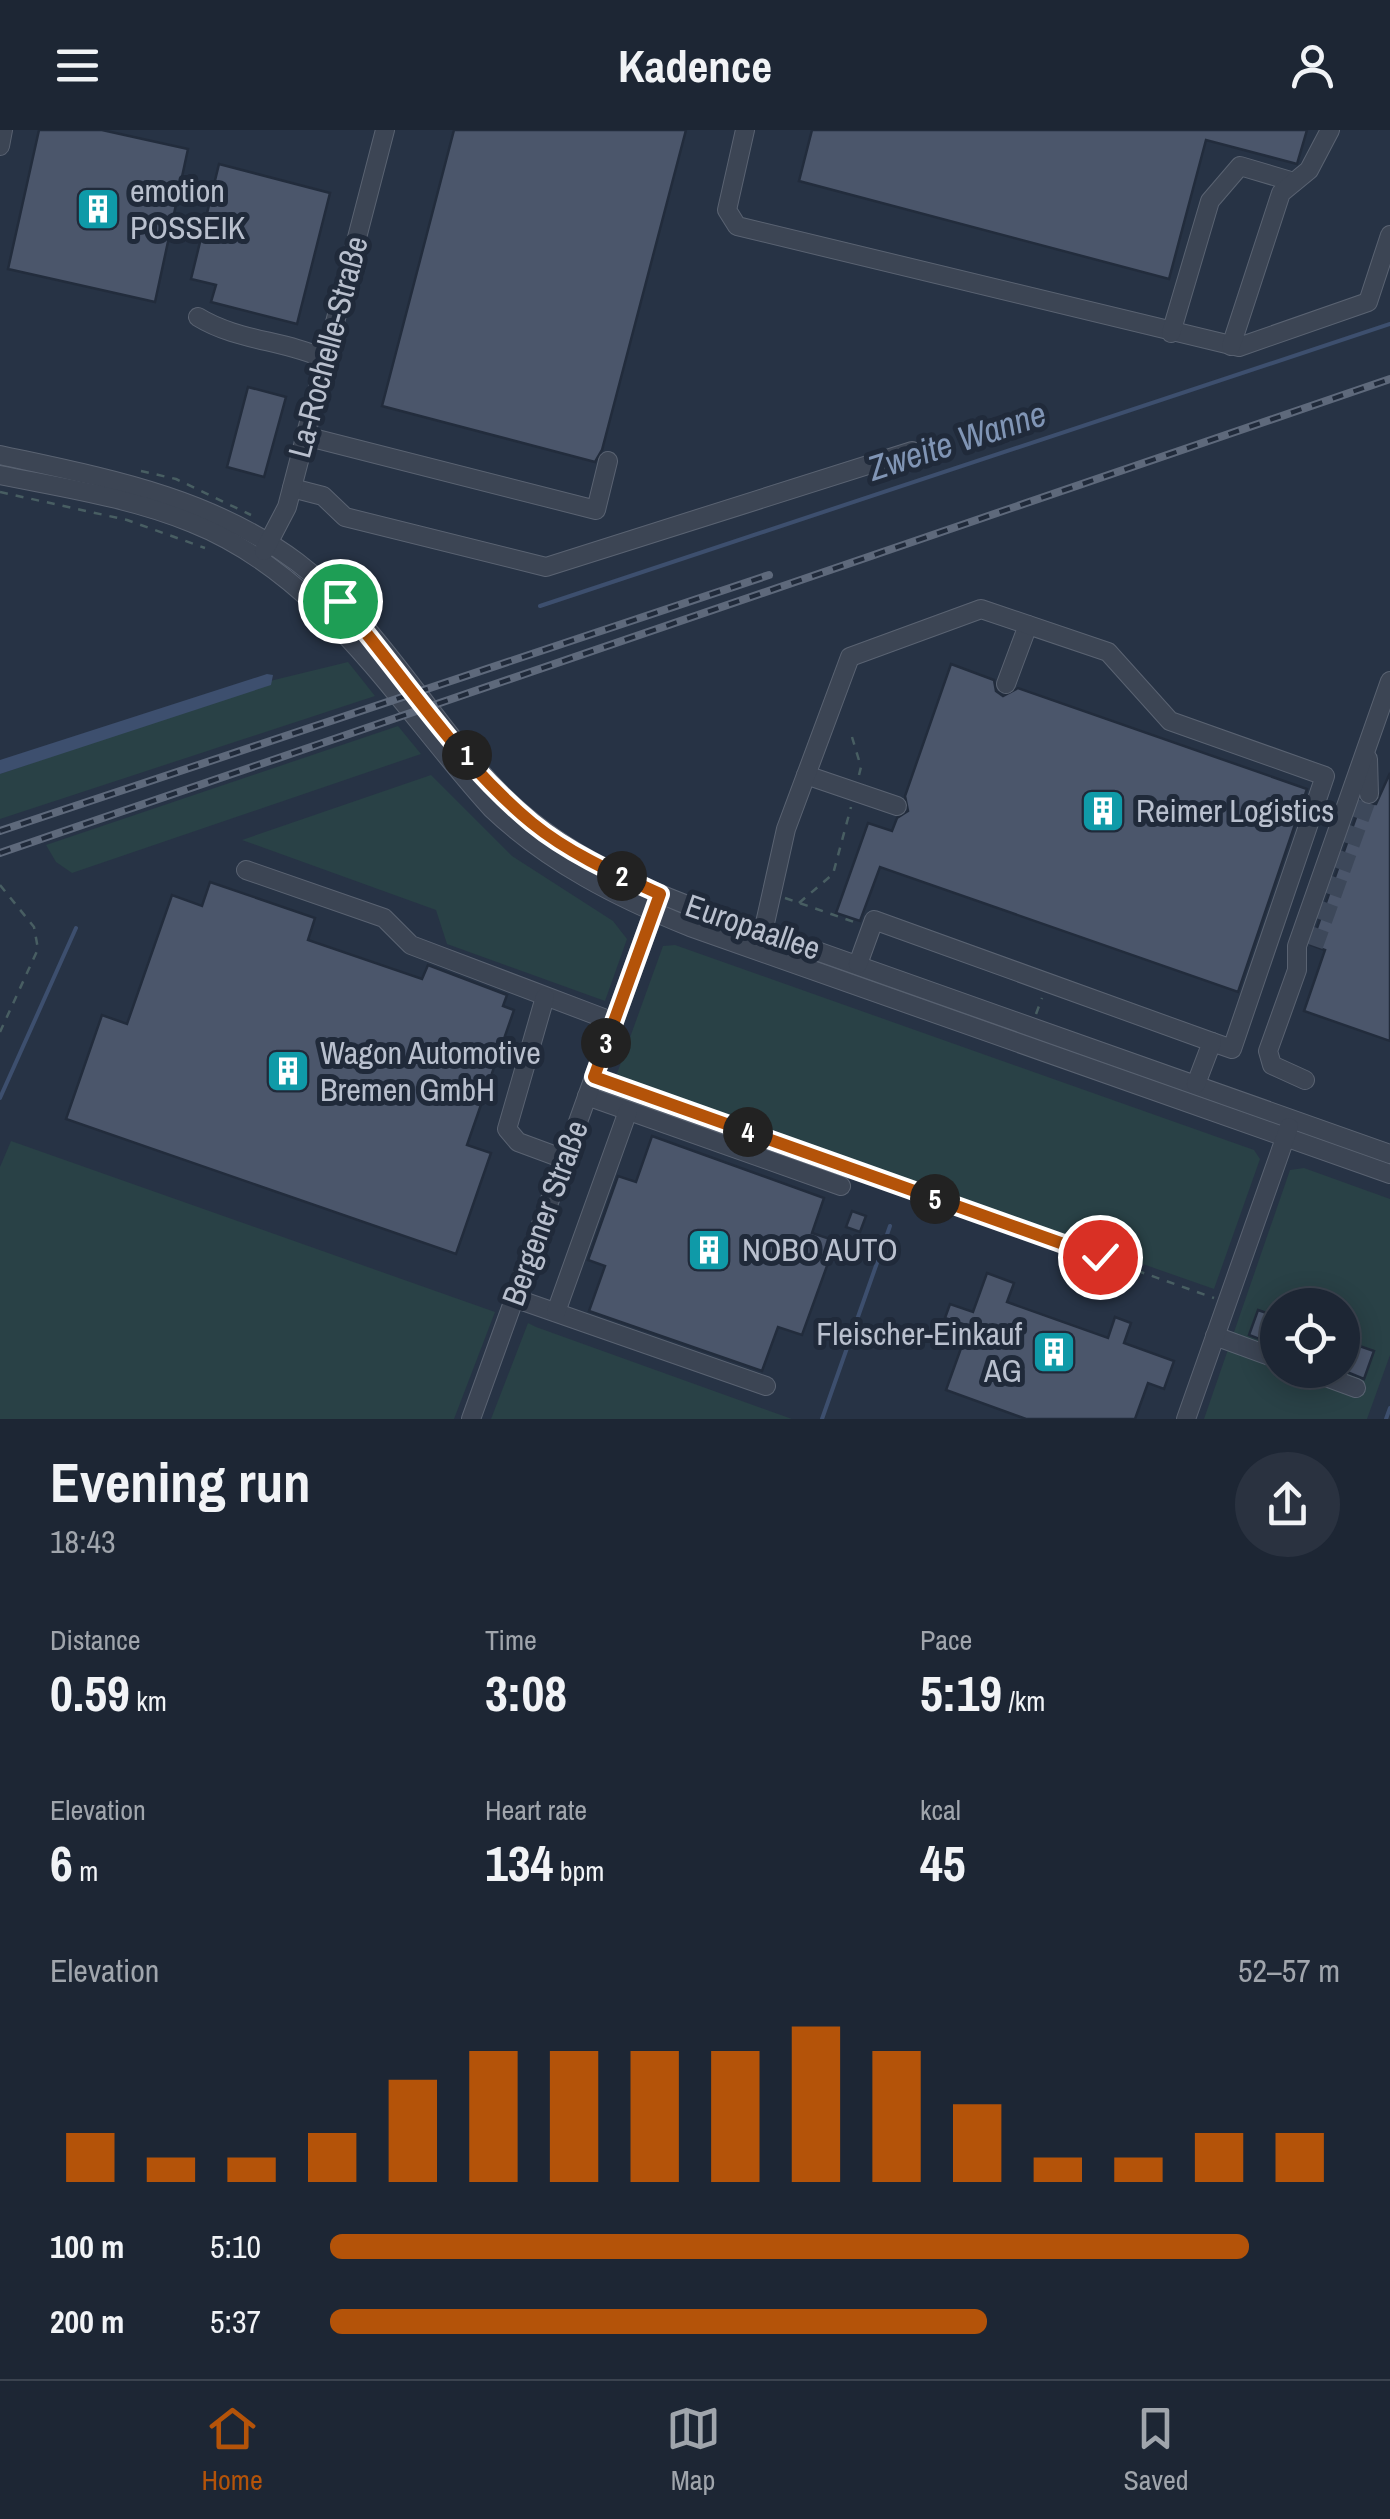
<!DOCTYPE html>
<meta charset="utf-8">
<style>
body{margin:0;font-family:"Archivo Narrow",sans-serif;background:#2a3240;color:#f1f3f6;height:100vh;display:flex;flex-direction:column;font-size:38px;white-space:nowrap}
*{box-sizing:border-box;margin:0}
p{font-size:32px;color:#a0a5ac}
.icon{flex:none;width:55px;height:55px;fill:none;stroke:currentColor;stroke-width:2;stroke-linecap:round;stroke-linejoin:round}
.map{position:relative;height:1289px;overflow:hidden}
.details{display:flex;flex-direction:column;background:#1d2634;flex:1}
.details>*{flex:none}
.fabs{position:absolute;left:1260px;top:1158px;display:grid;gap:20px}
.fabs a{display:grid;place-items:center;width:100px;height:100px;border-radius:50%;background:#1d2634;box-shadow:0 5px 25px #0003,0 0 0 2px #3b434f;font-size:50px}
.pin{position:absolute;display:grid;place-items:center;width:85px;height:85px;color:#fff;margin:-42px;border:5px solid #fff;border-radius:50%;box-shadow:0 2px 10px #0007}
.km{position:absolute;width:50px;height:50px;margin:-25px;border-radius:50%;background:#222;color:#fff;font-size:28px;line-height:50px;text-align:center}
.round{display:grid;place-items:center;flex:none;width:105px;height:105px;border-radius:52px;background:#2a3240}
.overview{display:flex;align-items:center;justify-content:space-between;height:170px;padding:0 50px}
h1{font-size:55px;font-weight:700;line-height:75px}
.figures{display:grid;grid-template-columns:repeat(3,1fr);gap:15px;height:170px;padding:10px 50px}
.figures div{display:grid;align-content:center}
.figures b{font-size:50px;font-weight:700}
.figures small{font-size:28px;font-weight:400}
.figures p{font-size:28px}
.chart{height:280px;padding:20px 50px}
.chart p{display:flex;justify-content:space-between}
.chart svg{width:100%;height:180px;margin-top:10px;stroke:#b45309;stroke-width:6}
ul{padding:0 50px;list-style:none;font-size:32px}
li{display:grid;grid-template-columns:160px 120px 1fr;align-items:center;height:75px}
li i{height:25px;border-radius:12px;background:#b45309}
header{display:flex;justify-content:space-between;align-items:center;height:130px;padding:0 50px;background:#1d2634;font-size:45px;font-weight:700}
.tab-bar{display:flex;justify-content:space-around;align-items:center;height:140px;border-top:2px solid #3b434f;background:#1d2634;font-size:28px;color:#a0a5ac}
.tab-bar a{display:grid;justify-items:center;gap:5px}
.tab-bar .on{color:#b45309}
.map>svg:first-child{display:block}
.green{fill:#294146;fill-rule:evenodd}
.water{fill:#3d4f6e}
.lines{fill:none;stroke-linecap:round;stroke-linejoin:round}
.stream{stroke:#3d4f6e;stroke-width:4}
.building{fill:#4b566b;stroke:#222c3c;stroke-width:2.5}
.minor-tunnel{stroke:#3d485a;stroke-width:18;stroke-dasharray:18 9;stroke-linecap:butt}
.minor-casing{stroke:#5a6372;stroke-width:20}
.path{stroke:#485e62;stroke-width:2.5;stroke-dasharray:8 8;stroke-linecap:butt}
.minor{stroke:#3c4554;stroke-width:18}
.rail-casing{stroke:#5e697b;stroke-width:8}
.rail{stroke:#202a3a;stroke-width:4;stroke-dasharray:11;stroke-linecap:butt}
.route-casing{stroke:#fff;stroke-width:20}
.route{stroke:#b45309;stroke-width:12}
.labels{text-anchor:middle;stroke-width:10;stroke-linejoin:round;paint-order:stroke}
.poi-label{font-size:32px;fill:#b9c0ce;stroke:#202a3a;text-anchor:start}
.street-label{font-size:32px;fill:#b9c0ce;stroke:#202a3a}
.water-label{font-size:35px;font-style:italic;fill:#8095b5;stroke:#202a3a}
</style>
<header><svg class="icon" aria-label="menu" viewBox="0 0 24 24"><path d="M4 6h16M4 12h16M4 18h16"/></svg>Kadence<svg class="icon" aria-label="person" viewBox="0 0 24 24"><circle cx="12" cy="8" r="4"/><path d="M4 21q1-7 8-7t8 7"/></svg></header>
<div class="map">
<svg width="1390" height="1289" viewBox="0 0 1390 1289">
<rect width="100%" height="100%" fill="#273345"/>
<!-- green -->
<g class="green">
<path d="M348 532 375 566 0 689V644L274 550Z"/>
<path d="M398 596 421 624 72 743 56 732 46 715Z"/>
<path d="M431 645 512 726 613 791 627 809 605 871 447 814 436 780 242 710Z"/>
<path d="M675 815 1254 1020 1260 1029 1214 1159 615 949 663 816Z"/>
<path d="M11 1011 495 1182 454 1289H0V1037Z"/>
<path d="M1304 1038 1390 1069V1225L1367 1289H1204L1290 1040ZM1278 1175H1342V1240H1278Z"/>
<path d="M528 1193 536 1197 792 1289H491Z"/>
</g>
<!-- water -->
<path class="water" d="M267 544 273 545 271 555 0 644V630Z"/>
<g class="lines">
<!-- stream -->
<g class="stream">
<path d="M540 476 1390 194"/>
<path d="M0 968 76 798"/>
<path d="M822 1289 890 1096"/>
<path d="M1386 1289 1390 1278"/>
</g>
</g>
<!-- building -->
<g class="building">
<path d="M39 0H102L188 19 155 172 8 139Z"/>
<path d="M454 0H686L602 320 595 332 382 276Z"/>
<path d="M812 0H1307L1297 34 1206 10 1169 149 799 51Z"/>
<path d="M219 34 330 63 297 194 211 172 216 155 191 149Z"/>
<path d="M248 257 286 267 264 347 227 337Z"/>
<path d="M951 534 994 550 996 561 1003 566 1018 558 1307 659 1238 862 880 737 860 791 836 783 868 693 892 701 897 688 908 681 905 666Z"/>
<path d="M1390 643V911L1304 881 1325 820 1311 815 1361 673 1376 674Z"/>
<path d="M210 752 315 788 308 810 422 849 428 835 507 865 503 876 514 880 467 1015 491 1023 456 1124 66 989 102 885 127 894 172 765 202 776Z"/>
<path d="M652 1006 824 1068 812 1103 836 1111 802 1205 778 1197 762 1241 589 1181 605 1136 588 1130 618 1046 636 1052Z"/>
<path d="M852 1081 866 1086 860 1102 846 1097Z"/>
<path d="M987 1143 1014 1153 1007 1172 1108 1208 1115 1187 1131 1193 1124 1213 1174 1231 1164 1259 1148 1253 1135 1289H1026L946 1260 969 1196 945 1188 950 1174 973 1182Z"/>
<path d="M1258 1180 1278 1187V1216L1249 1205Z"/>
<path d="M1342 1210 1374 1221 1364 1249 1342 1240Z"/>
</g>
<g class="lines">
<!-- minor-tunnel -->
<path class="minor-tunnel" d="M1314 816 1369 664"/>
<!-- minor casing -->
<g class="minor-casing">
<g id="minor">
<path d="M745 0 727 80 737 96 1239 217 1368 172 1390 105"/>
<path d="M0 16 3 0"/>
<path d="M198 187C237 211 284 210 325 229"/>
<path d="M1171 203 1210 71 1240 36 1294 52"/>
<path d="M1231 216 1281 63 1309 40 1330 0"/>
<path d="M305 306 596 380 608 331"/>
<path d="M0 325C106 348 208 366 297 432 378 493 428 588 497 660 552 717 625 752 698 779L1390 1024"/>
<path d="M0 345C64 358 131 368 192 393 325 446 399 577 492 679 549 733 618 768 690 797L1390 1044"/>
<path d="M292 358 323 366 345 387 546 437 912 321"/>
<path d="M264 421 287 377 385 0"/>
<path d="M1006 554 1028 495"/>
<path d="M1368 629 1369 664"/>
<path d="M806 645 897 676"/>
<path d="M246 740 384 788 411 815 614 892"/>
<path d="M761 811 786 699 850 527 981 479 1108 522 1170 591 1325 646 1232 919 1212 912"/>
<path d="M858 834 874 790 1212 912 1196 954"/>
<path d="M545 867 507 999 518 1012 564 1029"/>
<path d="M1305 950 1272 935 1268 921 1297 840V816L1390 551"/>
<path d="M587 966 841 1056"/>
<path d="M514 1168 766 1256"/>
<path d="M556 1182 628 981"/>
<path d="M1215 1206 1278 1229"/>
<path d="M1307 1240 1356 1258"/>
<path d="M471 1289 656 775"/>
<path d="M1186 1289 1289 997"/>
</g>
</g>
<!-- path -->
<g class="path">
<path d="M141 341 176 349 251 385"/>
<path d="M0 362 127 390 205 418"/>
<path d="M852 607 861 637 859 645"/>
<path d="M0 755 34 797 38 819 0 902"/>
<path d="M785 768 857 793"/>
<path d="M799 773 833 744 851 677"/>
<path d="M1036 884 1042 868"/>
<path d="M609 953 1214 1168"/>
</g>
<!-- minor -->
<use href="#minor" class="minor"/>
<!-- rail casing -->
<g class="rail-casing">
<g id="rail">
<path d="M0 701 769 445"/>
<path d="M0 723 1390 249"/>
</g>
</g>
<!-- rail -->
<use href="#rail" class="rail"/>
</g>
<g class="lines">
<!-- route casing -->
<g class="route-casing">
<path id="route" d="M340 471C402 544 457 631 532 693 570 724 616 744 660 764L594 947 1100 1127"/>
</g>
<!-- route -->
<use href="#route" class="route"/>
</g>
<!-- icons -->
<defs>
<g id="building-square" transform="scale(2.25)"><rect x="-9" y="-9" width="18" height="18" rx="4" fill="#0f9aa8" stroke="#202a3a"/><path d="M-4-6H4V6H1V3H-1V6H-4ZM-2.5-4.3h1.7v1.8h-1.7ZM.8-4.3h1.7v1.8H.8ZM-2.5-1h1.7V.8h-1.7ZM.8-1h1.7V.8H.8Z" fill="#fff"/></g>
</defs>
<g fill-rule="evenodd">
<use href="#building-square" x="98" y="79"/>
<use href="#building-square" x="1103" y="681"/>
<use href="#building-square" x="288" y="941"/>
<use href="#building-square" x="709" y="1120"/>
<use href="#building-square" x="1054" y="1222"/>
</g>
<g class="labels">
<!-- poi labels -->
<g class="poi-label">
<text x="130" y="72">emotion<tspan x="130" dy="37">POSSEIK</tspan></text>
<text x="1136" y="692">Reimer Logistics</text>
<text x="320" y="934">Wagon Automotive<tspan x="320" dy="37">Bremen GmbH</tspan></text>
<text x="742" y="1131">NOBO AUTO</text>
<text x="1022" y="1215" text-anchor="end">Fleischer-Einkauf<tspan x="1022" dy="37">AG</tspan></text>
</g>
<!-- street labels -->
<g class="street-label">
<text transform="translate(328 217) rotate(-75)" y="11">La-Rochelle-Straße</text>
<text transform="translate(753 797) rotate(19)" y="11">Europaallee</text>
<text transform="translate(545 1083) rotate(-70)" y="11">Bergener Straße</text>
</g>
<!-- water labels -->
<g class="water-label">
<text transform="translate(957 311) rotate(-18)" y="12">Zweite Wanne</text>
</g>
</g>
</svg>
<div class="fabs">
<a><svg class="icon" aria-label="locate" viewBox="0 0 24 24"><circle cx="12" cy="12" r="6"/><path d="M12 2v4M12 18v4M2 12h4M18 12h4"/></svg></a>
</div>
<div class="pin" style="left:340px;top:471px;background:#1e9e55"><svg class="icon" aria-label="arrive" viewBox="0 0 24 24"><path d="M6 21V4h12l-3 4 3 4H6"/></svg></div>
<div class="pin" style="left:1100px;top:1127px;background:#d93025"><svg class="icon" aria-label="check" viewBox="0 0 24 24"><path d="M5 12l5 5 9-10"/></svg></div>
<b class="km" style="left:467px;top:625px">1</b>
<b class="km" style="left:622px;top:746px">2</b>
<b class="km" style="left:606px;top:913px">3</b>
<b class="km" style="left:748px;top:1002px">4</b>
<b class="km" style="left:935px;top:1069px">5</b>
</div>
<section class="details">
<div class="overview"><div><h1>Evening run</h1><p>18:43</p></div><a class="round"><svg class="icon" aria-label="share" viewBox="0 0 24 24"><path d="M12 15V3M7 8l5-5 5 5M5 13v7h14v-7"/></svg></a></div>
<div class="figures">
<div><p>Distance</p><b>0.59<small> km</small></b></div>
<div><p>Time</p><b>3:08</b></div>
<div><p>Pace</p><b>5:19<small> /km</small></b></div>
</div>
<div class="figures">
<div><p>Elevation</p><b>6<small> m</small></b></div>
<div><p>Heart rate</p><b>134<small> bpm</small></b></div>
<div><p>kcal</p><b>45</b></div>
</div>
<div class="chart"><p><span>Elevation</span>52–57 m</p>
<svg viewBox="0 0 160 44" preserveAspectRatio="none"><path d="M5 44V32M15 44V38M25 44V38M35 44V32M45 44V19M55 44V12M65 44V12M75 44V12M85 44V12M95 44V6M105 44V12M115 44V25M125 44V38M135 44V38M145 44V32M155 44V32"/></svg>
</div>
<ul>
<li><b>100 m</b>5:10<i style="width:91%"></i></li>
<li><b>200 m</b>5:37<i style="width:65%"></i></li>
</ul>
</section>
<nav class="tab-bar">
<a class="on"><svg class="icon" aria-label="home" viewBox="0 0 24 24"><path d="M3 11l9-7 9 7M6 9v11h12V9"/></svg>Home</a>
<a><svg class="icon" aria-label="map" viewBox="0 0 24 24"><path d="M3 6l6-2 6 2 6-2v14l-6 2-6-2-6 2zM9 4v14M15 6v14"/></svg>Map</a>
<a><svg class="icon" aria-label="saved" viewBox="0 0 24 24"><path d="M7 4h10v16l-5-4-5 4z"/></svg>Saved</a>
</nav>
